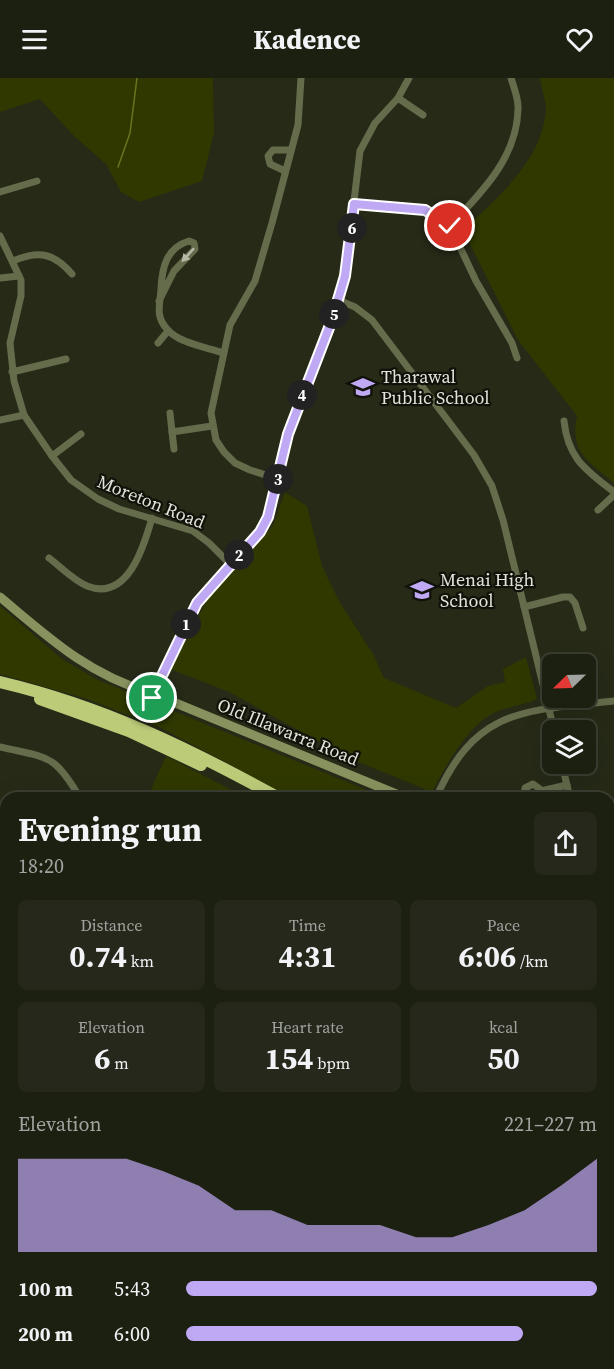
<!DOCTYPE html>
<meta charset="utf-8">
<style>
body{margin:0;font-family:"Source Serif 4",serif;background:#25281a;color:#f1f3f6;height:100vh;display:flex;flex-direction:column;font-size:22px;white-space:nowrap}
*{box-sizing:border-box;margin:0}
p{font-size:20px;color:#a0a39f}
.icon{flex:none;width:33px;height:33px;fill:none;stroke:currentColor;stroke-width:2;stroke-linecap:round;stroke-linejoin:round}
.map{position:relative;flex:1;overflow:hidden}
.details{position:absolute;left:0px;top:714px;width:615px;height:578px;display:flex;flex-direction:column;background:#1c2011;border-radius:18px 18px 0 0;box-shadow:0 6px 24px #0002,0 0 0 2px #3a3e31}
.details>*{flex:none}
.needle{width:39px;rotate:247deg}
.controls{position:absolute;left:542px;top:576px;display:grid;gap:12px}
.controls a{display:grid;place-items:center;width:54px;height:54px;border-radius:9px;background:#1c2011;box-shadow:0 6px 24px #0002,0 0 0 2px #3a3e31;font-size:30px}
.pin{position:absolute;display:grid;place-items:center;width:51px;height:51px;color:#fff;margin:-26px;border:3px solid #fff;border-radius:50%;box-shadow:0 2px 6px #0007}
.km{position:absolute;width:30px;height:30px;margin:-15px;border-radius:50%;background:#222;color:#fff;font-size:16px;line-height:30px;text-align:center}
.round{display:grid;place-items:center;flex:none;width:63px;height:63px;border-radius:9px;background:#25281a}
.overview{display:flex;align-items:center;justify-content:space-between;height:102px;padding:0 18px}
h1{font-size:33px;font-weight:700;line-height:45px}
.stats{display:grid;grid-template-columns:repeat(3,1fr);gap:9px;height:102px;padding:6px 18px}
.stats div{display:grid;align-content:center;border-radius:9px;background:#25281a;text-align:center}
.stats b{font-size:30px;font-weight:700}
.stats small{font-size:16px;font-weight:400}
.stats p{font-size:16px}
.chart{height:168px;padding:12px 18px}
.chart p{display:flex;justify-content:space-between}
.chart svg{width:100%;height:108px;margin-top:6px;fill:#bfa8f4;opacity:.7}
ul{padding:0 18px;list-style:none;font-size:20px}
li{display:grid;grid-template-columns:96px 72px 1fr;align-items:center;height:45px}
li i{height:15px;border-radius:8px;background:#bfa8f4}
header{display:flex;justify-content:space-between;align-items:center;height:78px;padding:0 18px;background:#1c2011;font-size:27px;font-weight:700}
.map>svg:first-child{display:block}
.green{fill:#303800}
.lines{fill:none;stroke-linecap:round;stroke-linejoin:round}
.stream{stroke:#68751f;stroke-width:1.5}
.street{stroke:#656c4c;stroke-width:7}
.secondary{stroke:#88925e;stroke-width:9}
.highway{stroke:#bbcb78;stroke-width:12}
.oneway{fill:#b6baa7}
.route-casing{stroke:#fff;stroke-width:12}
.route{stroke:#bfa8f4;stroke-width:8}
.labels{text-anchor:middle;stroke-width:4.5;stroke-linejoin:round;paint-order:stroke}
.poi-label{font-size:18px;fill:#e1e4d8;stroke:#101209;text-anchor:start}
.street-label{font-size:18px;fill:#e1e4d8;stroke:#101209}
</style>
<header><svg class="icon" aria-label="menu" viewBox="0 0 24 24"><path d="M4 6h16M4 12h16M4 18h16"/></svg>Kadence<svg class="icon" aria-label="heart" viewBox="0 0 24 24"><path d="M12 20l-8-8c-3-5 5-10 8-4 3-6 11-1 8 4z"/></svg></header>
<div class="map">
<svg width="614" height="1291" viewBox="0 0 614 1291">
<rect width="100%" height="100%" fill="#262a17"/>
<!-- green -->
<g class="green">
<path d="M0 0H213L214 55 202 103 139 124 121 114 106 86 74 58 40 21 0 34Z"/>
<path d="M540 0H614V405C589 384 569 374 577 338L518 262 463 152C497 121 542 82 546 32 546 22 541 10 540 0Z"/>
<path d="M285 414 307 428 322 488 339 523 373 576 384 600 456 630 488 608 505 604 503 591 526 579 537 621C523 628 506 628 492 636 467 649 445 689 432 714L351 681 229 614 170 591 211 515 273 448Z"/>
<path d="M0 528 62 581 96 601 386 720H287L235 689 159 649 87 621 0 596Z"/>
<path d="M166 678 247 720H147Z"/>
<path d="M0 727 6 737V1154L0 1149Z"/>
<path d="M6 1222V1286H335L336 1291H0V1233Z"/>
</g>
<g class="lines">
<!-- stream -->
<g class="stream">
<path d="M118 89 130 55 137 0"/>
<path d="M0 898 6 915"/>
<path d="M159 1291 161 1286"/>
</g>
<!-- street -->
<g class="street">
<path d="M398 20 423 37"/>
<path d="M285 93 270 86 268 78 273 72H291"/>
<path d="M0 114 37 103"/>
<path d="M354 125 425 132 450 148 476 203 512 265 517 280"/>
<path d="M450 148C481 115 517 80 518 31 519 22 514 10 511 0"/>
<path d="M0 158 21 202V218L10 265 14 303 24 337 52 378 71 402 98 421 119 431 193 453 209 465 230 486"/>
<path d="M13 183C39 172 54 175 72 196"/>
<path d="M0 200 19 198"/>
<path d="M338 222 355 229 372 242 474 377 492 408 503 442 554 652"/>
<path d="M159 223 174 193 195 171 194 165 189 163C166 170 162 190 161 211 160 227 155 238 167 251 178 265 206 269 223 275"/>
<path d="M158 265 168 253"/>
<path d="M12 294 66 281"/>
<path d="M170 335 172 354"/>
<path d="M0 342 24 337"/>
<path d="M564 343C568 381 586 392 614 414"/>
<path d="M174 371 172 354 212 348"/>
<path d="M52 378 81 356"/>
<path d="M278 401 250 392 235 385 224 374 216 362 211 335 230 247 255 203 272 145 298 47 301 0"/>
<path d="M598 432 614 417"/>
<path d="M49 480C61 489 73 502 87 508 128 524 144 468 152 440"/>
<path d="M524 529 563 519H570L575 525 583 550"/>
<path d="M156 609 197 525 255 460 268 439 288 356 332 242 345 198 360 73 375 45 398 20 409 0"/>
<path d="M0 669C48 680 54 675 80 720"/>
<path d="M562 686 570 720"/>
<path d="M541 713 567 707"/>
<path d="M127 720H128"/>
<path d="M436 720C476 629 525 633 614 623"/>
<path d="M524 720 525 710 533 706 540 711V720"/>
<path d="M609 766 614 770"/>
<path d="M609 1040 614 1046"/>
<path d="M611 1083 614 1073"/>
<path d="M0 1156 6 1171"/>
<path d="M0 1224 6 1208"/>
<path d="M496 1286H497"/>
<path d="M568 1286 570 1291"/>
<path d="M366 1291 369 1286"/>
</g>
<!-- secondary -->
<g class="secondary">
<path d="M0 519C48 559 86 595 148 614"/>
<path d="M148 614 152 620 161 619 406 720"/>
<path d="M609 866 614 880"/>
</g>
<!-- highway -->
<g class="highway">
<path d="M0 604C102 628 188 670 279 720"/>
<path d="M40 621 129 653 201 687"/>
<path d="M609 854 614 862"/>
<path d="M609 912 614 915"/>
</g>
</g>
<!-- one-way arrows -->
<defs><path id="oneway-solid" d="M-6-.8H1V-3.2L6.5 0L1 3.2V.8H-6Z" transform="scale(1.5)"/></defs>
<use class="oneway" href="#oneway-solid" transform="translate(188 177) rotate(132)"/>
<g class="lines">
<!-- route casing -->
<g class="route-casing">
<path id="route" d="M152 620 159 617 157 608 197 525 260 454 268 439 288 356 332 242 345 198 354 126 425 132 450 148"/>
</g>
<!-- route -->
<use href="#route" class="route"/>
</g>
<!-- icons -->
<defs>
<g id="school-bare" transform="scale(1.8)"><path d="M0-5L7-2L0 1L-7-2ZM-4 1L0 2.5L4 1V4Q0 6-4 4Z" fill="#bfa8f4" stroke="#101209" stroke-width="2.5" paint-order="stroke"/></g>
</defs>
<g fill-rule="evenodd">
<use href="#school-bare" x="363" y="309"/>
<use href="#school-bare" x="422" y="512"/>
</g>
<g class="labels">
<!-- poi labels -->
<g class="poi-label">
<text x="381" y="305">Tharawal<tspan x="381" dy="21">Public School</tspan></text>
<text x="440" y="508">Menai High<tspan x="440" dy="21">School</tspan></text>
</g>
<!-- street labels -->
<g class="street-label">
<text transform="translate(151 424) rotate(22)" y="6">Moreton Road</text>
<text transform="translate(288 654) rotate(22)" y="6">Old Illawarra Road</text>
</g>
</g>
</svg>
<div class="controls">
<a><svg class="needle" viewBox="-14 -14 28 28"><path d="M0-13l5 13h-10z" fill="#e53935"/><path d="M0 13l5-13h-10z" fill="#a0a39f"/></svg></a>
<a><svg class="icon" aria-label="layers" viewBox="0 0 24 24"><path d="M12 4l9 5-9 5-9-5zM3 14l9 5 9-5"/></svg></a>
</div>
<div class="pin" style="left:152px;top:620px;background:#1e9e55"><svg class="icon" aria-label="arrive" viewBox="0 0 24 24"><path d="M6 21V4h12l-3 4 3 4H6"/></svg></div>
<div class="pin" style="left:450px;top:148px;background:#d93025"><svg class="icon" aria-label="check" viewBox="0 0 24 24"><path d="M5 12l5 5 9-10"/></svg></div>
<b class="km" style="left:186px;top:546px">1</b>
<b class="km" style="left:239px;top:477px">2</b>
<b class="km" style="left:278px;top:401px">3</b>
<b class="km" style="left:302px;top:317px">4</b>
<b class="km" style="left:334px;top:236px">5</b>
<b class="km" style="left:352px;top:150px">6</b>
<section class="details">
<div class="overview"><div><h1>Evening run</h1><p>18:20</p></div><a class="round"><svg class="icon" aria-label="share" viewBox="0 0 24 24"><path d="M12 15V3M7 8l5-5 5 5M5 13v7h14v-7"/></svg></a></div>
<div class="stats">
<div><p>Distance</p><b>0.74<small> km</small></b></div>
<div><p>Time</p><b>4:31</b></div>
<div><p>Pace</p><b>6:06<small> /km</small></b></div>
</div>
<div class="stats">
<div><p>Elevation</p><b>6<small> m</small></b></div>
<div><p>Heart rate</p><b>154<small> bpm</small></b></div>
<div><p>kcal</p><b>50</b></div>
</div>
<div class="chart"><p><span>Elevation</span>221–227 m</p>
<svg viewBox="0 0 160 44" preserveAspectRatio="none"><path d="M0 44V6L10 6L20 6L30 6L40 11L50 17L60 27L70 27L80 33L90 33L100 33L110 38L120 38L130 33L140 27L150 17L160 6V44z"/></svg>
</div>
<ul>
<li><b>100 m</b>5:43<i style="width:100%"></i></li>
<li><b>200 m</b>6:00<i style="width:82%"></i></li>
</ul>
</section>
</div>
